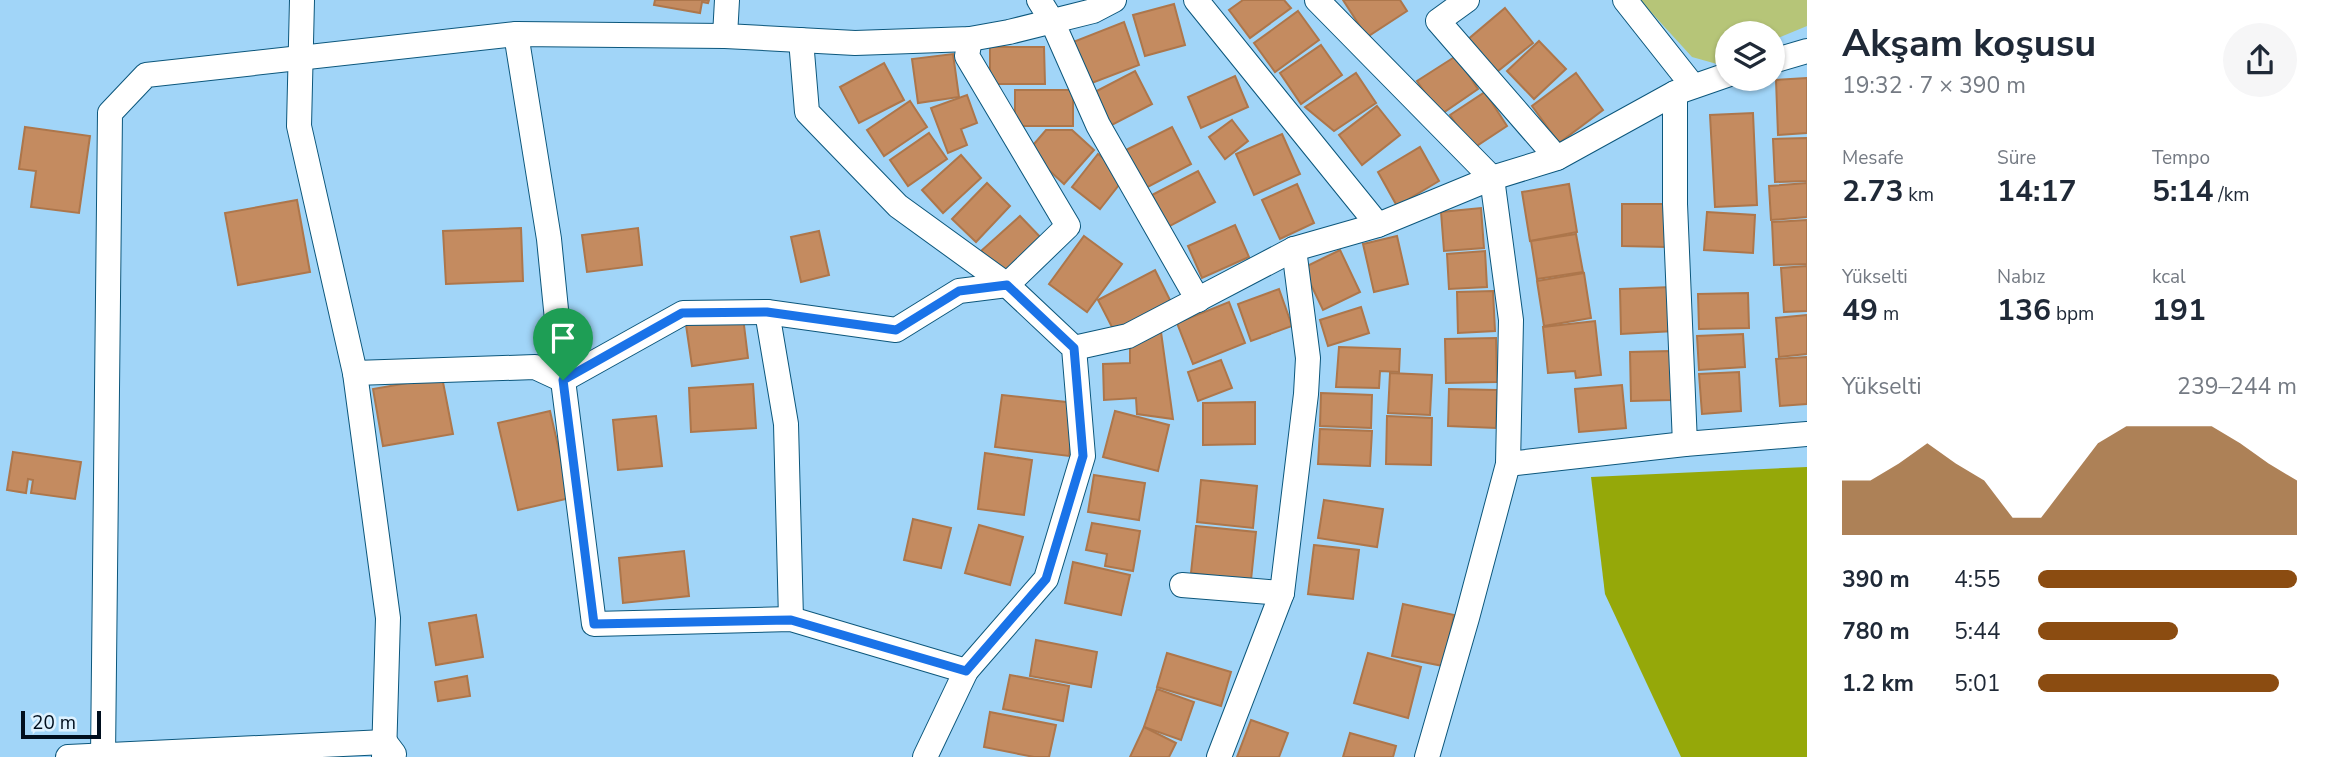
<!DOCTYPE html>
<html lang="tr">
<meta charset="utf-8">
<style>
body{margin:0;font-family:"Nunito Sans",sans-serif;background:#f6f6f7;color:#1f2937;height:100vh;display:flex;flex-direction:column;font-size:26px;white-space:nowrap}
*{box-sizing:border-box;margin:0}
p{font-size:23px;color:#747a83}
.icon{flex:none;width:38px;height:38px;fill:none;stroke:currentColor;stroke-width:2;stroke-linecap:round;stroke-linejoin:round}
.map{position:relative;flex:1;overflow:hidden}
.drawer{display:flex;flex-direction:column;background:#fff;width:525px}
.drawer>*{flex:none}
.controls{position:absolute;left:1715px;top:21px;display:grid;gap:14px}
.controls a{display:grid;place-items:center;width:70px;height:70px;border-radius:50%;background:#fff;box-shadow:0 2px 5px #0004;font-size:35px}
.scale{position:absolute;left:21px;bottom:18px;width:80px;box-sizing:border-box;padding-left:7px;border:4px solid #000f1e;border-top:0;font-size:19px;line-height:24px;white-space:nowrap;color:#000f1e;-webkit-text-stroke:5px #def2ff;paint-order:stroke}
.pin{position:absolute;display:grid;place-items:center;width:60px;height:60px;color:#fff;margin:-72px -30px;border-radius:50% 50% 50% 0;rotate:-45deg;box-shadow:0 0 7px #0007}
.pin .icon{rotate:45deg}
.round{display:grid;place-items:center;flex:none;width:74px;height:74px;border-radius:37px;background:#f6f6f7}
.headline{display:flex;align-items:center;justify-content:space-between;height:119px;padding:0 35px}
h1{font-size:38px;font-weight:700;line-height:52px}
.stats{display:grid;grid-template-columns:repeat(3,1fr);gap:10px;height:119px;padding:7px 35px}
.stats div{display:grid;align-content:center}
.stats b{font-size:30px;font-weight:700}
.stats small{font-size:19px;font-weight:400}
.stats p{font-size:19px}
.chart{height:196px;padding:14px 35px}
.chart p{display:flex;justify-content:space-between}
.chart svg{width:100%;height:126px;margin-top:7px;fill:#8b4c11;opacity:.7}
ul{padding:0 35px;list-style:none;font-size:23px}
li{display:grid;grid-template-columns:112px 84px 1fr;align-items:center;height:52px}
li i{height:18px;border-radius:9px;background:#8b4c11}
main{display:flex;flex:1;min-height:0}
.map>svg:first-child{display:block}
.green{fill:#b6c578}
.forest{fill:#95a809}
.building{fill:#c48b60;stroke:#ad764b;stroke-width:2}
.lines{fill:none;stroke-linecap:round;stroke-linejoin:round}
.street-casing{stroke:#0c577c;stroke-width:26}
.street{stroke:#fff;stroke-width:24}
.route-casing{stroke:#fff;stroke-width:14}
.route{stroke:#1a73e8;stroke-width:9}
</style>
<main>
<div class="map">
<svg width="1807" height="757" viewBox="0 0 1807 757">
<rect width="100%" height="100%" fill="#a1d5f8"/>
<!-- green -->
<path class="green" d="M1640 0H1807V26L1773 40V33H1727V59L1717 64 1692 57Z"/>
<!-- forest -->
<path class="forest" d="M1807 467V757H1681L1605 594 1591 477Z"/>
<!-- building -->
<g class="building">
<path d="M655 0H709L708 3 702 2 700 13 654 5Z"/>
<path d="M1243 0H1284L1291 8 1250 38 1229 10Z"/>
<path d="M1343 0H1400L1407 11 1367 37Z"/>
<path d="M1174 4 1185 45 1145 56 1133 15Z"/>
<path d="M1505 8 1533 43 1493 75 1466 41Z"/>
<path d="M1298 11 1319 40 1275 72 1254 43Z"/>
<path d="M1124 22 1139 65 1084 86 1068 44Z"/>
<path d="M1539 41 1566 69 1534 99 1507 71Z"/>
<path d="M1321 45 1342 75 1301 104 1280 73Z"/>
<path d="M990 47H1044L1045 84H990Z"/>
<path d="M953 54 959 97 918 103 912 59Z"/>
<path d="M1456 56 1478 89 1440 115 1417 81Z"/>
<path d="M884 63 904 100 859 123 840 87Z"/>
<path d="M1135 71 1152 104 1108 127 1091 94Z"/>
<path d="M1356 73 1376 103 1334 131 1305 107Z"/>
<path d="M1576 73 1603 110 1559 143 1532 106Z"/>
<path d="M1235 76 1248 107 1201 128 1188 97Z"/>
<path d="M1807 78V133L1778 135 1776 80Z"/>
<rect x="1015" y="90" width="58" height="36"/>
<path d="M1485 92 1507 126 1472 149 1450 115Z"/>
<path d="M967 95 977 123 961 129 967 145 948 153 931 108Z"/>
<path d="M910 101 927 127 884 156 867 130Z"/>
<path d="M1377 106 1400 135 1362 165 1339 135Z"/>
<path d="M1753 113 1757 205 1715 207 1710 115Z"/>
<path d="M1232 120 1248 141 1225 159 1209 137Z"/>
<path d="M25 127 90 136 79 213 31 207 36 171 19 169Z"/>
<path d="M1172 127 1191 164 1144 189 1124 151Z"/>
<path d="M1046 130H1072L1094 150 1064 184 1028 151Z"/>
<path d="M929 133 947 159 908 186 890 160Z"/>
<path d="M1282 134 1300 174 1254 195 1236 154Z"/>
<path d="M1807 138V181L1775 182 1773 139Z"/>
<path d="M1420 147 1439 181 1397 206 1378 172Z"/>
<path d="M1098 154 1126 176 1100 209 1072 187Z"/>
<path d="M961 155 981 178 943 213 922 190Z"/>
<path d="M1198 171 1215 202 1168 227 1152 195Z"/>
<path d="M987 183 1010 206 976 242 952 219Z"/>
<path d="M1807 183V217L1771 220 1769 186Z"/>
<path d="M1297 184 1314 223 1280 239 1262 200Z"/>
<path d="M1569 184 1577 232 1530 241 1522 192Z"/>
<path d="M297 200 310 272 238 285 225 213Z"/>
<path d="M1622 204H1667V247L1622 246Z"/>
<path d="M1481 208 1484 248 1444 251 1441 212Z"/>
<path d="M1707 212 1755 215 1753 253 1704 250Z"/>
<path d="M1020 216 1044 241 1005 277 981 251Z"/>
<path d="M1807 220V264L1774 265 1772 222Z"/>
<path d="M1235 225 1249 257 1202 278 1188 246Z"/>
<path d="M521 228 523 281 446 284 443 231Z"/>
<path d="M638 228 642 265 587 272 582 235Z"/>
<path d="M819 231 829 275 801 282 791 237Z"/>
<path d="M1576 234 1583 272 1537 279 1531 241Z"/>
<path d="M1084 236 1122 264 1087 312 1049 284Z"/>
<path d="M1397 236 1408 284 1374 292 1363 244Z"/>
<path d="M1340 250 1360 292 1323 310 1303 268Z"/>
<path d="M1485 251 1487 287 1449 289 1447 254Z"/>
<path d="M1807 266V311L1784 312 1781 268Z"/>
<path d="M1155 270 1171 302 1114 331 1098 300Z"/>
<path d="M1584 273 1591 318 1544 326 1537 281Z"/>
<path d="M1672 287 1674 331 1621 334 1620 289Z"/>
<path d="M1279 289 1292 326 1251 341 1238 304Z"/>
<path d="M1493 291 1495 331 1458 333 1457 292Z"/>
<path d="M1748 293 1749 328 1699 329 1698 294Z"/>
<path d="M1229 302 1245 343 1193 364 1177 323Z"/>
<path d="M1361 307 1369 333 1328 346 1320 320Z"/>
<path d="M1807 315V354L1779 357 1776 318Z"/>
<path d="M743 317 748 358 692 366 686 325Z"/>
<path d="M1595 321 1601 375 1576 378 1575 371 1548 373 1543 327Z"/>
<path d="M1161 332 1173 419 1137 414 1136 398 1104 400 1103 364 1130 363V344Z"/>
<path d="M1743 334 1745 367 1699 370 1697 336Z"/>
<path d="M1496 338 1497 382 1446 383 1445 339Z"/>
<path d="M1339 347 1400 349 1399 372 1380 371 1379 388 1336 387Z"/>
<path d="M1670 351 1672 400 1631 401 1630 352Z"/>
<path d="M1807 357V404L1780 406 1776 359Z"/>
<path d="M1221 360 1232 388 1198 401 1188 372Z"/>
<path d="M1739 372 1741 411 1702 414 1699 374Z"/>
<path d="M1390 373 1432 375 1430 415 1388 413Z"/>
<path d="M442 377 453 434 383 446 373 389Z"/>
<path d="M753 384 756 428 691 432 689 388Z"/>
<path d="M1622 385 1626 428 1579 432 1575 389Z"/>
<path d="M1449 389 1497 390 1496 428 1448 426Z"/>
<path d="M1321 393 1372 395 1371 428 1320 426Z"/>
<path d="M1002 395 1075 403 1069 456 995 447Z"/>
<path d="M1255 402V444L1203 445V403Z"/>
<path d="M550 411 570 498 518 510 498 423Z"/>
<path d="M1115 411 1169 425 1158 471 1103 457Z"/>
<path d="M656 416 662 466 618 470 613 420Z"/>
<path d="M1387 416 1432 418 1431 465 1386 464Z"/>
<path d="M1320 429 1372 431 1370 466 1318 464Z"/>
<path d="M13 452 81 462 75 499 31 493 33 480 28 479 26 493 7 490Z"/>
<path d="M985 453 1032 460 1024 515 978 509Z"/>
<path d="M1094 475 1145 483 1139 520 1088 512Z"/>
<path d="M1201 480 1257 486 1253 528 1197 522Z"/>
<path d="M1324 500 1383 509 1377 547 1318 538Z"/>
<path d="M913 519 951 528 941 568 904 560Z"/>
<path d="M1092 523 1140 531 1133 571 1105 566 1107 554 1086 550Z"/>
<path d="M979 525 1023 537 1010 585 965 573Z"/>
<path d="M1196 526 1256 532 1251 580 1191 573Z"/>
<path d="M1314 545 1359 550 1353 599 1308 594Z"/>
<path d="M684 551 689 596 623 603 619 558Z"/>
<path d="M1073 562 1130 575 1121 615 1065 603Z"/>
<path d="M1403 604 1454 615 1443 666 1392 656Z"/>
<path d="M476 615 483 657 436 665 429 623Z"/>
<path d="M1036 640 1097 652 1091 687 1030 676Z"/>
<path d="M1167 653 1231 672 1221 706 1157 687Z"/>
<path d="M1368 653 1421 667 1408 718 1354 703Z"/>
<path d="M1010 675 1069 686 1063 721 1003 709Z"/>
<path d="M467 676 470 696 438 701 435 682Z"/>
<path d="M1157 689 1194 702 1181 740 1144 727Z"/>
<path d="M990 712 1056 725 1049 757H1034L984 747Z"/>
<path d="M1251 720 1288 733 1279 757H1237Z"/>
<path d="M1144 727 1176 743 1169 757H1130Z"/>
<path d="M1350 733 1396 746 1393 757H1343Z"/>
</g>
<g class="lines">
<!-- street casing -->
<g class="street-casing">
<g id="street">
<path d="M302 0 299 126 355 373 388 618 384 757"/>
<path d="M727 0 725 36 855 43 970 39 1009 32 1093 11 1114 0"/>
<path d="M1039 0 1052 21 1098 125 1198 300"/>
<path d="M1196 0 1378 225"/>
<path d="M1317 0 1492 178 1511 320 1508 464 1467 618 1427 757"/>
<path d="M1467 0 1438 21 1557 158"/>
<path d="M1625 0 1693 86"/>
<path d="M516 34 549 239 563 380 594 624 791 619 966 671"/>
<path d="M801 40 807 112 898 206 1007 285 1074 348 1083 456 1046 579 966 671 925 757"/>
<path d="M1773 61 1807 51"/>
<path d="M1675 93V204L1685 444"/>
<path d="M767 312 786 424 791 619"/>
<path d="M1074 348 1128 336 1294 249 1378 225 1492 178 1557 158 1675 93 1727 75"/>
<path d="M355 373 535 367 563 380 683 313 767 312 896 330 959 291 1007 285 1068 226 967 56 970 39"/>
<path d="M1508 464 1685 444 1807 434"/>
<path d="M1182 585 1282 593"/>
<path d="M68 757 385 742 394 754"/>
<path d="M103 757 110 113 146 75 516 34 725 36"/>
<path d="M1219 757 1282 593 1306 394 1308 358 1294 249"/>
</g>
</g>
<!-- street -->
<use href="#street" class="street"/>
</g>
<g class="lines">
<!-- route casing -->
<g class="route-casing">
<path id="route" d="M1007 285 1074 348 1083 456 1046 579 966 671 791 620 594 624 563 380 682 313 767 312 896 330 959 291Z"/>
</g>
<!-- route -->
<use href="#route" class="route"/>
</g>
</svg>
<div class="controls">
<a><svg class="icon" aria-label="layers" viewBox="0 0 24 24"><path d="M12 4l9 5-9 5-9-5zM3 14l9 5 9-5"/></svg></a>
</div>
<div class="scale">20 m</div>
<div class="pin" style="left:563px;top:380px;background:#1e9e55"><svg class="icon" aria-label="arrive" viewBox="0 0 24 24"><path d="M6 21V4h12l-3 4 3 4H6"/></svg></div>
</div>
<section class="drawer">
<div class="headline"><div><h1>Akşam koşusu</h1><p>19:32 · 7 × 390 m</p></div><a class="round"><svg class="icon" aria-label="share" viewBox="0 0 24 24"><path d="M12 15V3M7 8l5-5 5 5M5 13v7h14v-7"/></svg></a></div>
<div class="stats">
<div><p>Mesafe</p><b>2.73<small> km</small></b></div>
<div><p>Süre</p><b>14:17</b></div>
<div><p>Tempo</p><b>5:14<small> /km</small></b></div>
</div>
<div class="stats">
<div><p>Yükselti</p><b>49<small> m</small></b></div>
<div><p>Nabız</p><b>136<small> bpm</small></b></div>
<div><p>kcal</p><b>191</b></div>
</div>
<div class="chart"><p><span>Yükselti</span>239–244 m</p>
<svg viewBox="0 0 160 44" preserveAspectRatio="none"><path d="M0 44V25L10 25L20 19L30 12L40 19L50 25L60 38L70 38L80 25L90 12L100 6L110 6L120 6L130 6L140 12L150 19L160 25V44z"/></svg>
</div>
<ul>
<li><b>390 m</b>4:55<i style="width:100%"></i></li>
<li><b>780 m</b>5:44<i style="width:54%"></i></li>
<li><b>1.2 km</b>5:01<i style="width:93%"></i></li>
</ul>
</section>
</main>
